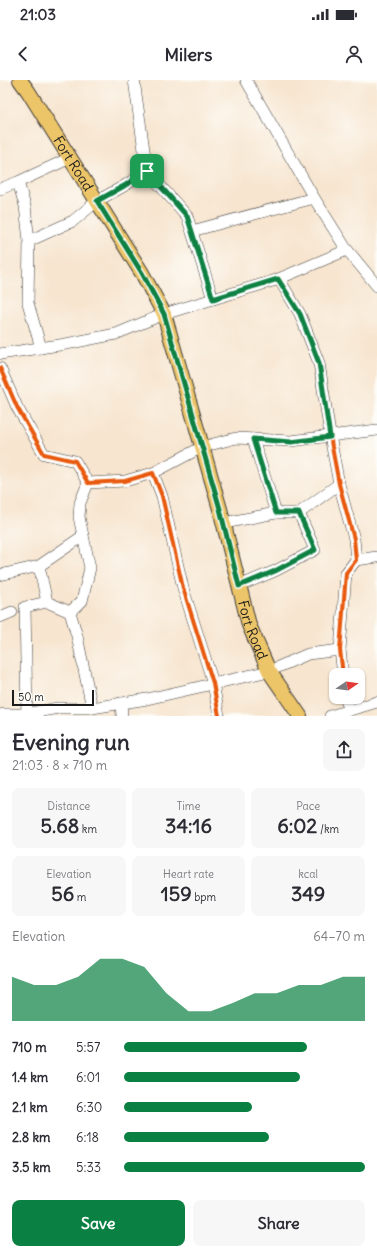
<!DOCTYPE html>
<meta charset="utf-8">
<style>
body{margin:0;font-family:Delius,sans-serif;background:#f7f7f7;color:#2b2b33;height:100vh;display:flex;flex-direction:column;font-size:15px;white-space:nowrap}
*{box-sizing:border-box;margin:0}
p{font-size:13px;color:#7c7c81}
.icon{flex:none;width:22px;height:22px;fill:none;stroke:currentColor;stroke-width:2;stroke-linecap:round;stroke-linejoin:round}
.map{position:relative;height:636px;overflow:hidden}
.sheet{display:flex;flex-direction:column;background:#fff;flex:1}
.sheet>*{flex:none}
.needle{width:26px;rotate:77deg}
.controls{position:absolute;left:329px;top:588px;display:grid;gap:8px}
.controls a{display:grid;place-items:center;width:36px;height:36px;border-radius:8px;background:#fff;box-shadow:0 1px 3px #0004;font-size:20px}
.scale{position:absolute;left:12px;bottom:10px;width:82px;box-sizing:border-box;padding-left:4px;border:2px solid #1c1c1c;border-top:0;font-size:11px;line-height:14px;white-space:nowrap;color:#1c1c1c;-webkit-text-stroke:3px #fdfcf7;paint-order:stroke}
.pin{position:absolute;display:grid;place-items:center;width:34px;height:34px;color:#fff;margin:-17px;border-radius:8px;box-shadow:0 2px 6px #0006}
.round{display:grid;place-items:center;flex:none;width:42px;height:42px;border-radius:8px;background:#f7f7f7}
.headline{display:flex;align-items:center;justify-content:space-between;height:68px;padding:0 12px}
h1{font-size:22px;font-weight:800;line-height:30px}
.figures{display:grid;grid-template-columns:repeat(3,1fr);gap:6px;height:68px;padding:4px 12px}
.figures div{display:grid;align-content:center;border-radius:8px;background:#f7f7f7;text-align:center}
.figures b{font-size:20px;font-weight:800}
.figures small{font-size:11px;font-weight:400}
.figures p{font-size:11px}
.chart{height:112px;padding:8px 12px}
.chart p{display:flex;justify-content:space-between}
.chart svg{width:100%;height:72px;margin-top:4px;fill:#0b8043;opacity:.7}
.action{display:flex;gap:8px;margin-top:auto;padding:8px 12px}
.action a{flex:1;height:46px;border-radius:8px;background:#0b8043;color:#fff;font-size:16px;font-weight:800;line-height:46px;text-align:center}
.action a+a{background:#f7f7f7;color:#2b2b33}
ul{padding:0 12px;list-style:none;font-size:13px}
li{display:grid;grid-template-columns:64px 48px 1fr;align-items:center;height:30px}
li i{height:10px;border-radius:5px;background:#0b8043}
.status{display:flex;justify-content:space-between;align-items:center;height:28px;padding:0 20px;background:#fff;direction:ltr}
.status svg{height:11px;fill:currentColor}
header{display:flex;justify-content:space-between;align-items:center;height:52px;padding:0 12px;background:#fff;font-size:18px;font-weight:800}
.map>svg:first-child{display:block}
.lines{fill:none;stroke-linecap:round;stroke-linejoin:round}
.minor-casing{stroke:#3d3a37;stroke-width:12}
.major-casing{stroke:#3d3a37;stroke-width:16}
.minor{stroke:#fff;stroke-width:11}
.major{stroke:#edc569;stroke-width:14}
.cycleway-casing{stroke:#fdfcf7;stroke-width:6}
.cycleway{stroke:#e8590c;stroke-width:4}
.route-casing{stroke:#fff;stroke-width:8}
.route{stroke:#0b8043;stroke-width:5}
.labels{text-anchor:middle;stroke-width:3;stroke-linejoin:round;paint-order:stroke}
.street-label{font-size:14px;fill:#1c1c1c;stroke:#fdfcf7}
</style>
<div class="status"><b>21:03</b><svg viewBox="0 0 49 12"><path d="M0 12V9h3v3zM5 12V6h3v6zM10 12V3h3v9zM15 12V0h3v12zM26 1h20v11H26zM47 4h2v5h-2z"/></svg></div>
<header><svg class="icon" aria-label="back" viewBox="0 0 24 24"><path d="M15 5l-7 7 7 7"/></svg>Milers<svg class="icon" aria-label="person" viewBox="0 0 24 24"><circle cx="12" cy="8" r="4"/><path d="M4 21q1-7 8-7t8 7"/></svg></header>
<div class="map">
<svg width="377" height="636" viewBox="0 0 377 636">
<rect width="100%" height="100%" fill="#fdfcf7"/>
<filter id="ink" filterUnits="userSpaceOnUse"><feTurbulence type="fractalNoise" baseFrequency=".025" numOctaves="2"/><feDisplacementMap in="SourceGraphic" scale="8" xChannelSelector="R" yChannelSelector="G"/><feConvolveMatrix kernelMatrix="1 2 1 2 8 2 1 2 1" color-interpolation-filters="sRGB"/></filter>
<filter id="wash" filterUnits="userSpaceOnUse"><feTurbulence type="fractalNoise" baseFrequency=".012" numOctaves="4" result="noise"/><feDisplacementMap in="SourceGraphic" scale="16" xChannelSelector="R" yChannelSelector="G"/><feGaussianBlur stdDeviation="0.9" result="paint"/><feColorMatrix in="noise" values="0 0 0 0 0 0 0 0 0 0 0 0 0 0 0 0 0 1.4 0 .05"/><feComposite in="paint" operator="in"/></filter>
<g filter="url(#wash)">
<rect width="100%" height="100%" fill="#f7e5cf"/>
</g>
<g filter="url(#ink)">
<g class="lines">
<!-- minor casing -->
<g class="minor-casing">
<g id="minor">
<path d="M134 0 147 91 187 136 213 219"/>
<path d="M246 0 314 118 345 167 377 206"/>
<path d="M18 102 25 126 29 161 28 223 41 268"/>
<path d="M0 109 18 102 70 78"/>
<path d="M192 151 314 118"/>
<path d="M29 161 73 141 97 121 124 106 147 91"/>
<path d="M279 199 300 234 319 283 332 367 339 404 354 459 356 480 346 493 340 570 343 595"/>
<path d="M0 274 66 264 116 254 164 234 276 200 347 170"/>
<path d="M0 288 17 327 44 374 75 381 88 403 125 401 153 393 162 416 183 508 213 603 219 636"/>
<path d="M253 359 276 433"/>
<path d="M153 393 202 367 236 358 291 361 377 350"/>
<path d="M224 443 276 433H299L339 404"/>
<path d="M356 480 377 477"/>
<path d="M39 486 83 456"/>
<path d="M0 495 39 486 47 522 70 532 77 556 92 628"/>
<path d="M239 506 275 491 315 470 299 433"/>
<path d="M70 532 82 521 90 488 79 437 80 423 88 403"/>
<path d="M0 537 12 532"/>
<path d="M346 617 348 630"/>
<path d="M121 623 122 636"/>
<path d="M0 635 5 634H26L58 628H92L147 619 269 591 308 574 340 570"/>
<path d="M27 636 25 527 47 522"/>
<path d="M330 636 377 622"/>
</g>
</g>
<!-- major casing -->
<g class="major-casing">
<g id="major">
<path id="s1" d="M20 0 28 11 142 193 164 234 220 429 249 545 269 591 300 636"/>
</g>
</g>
<!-- minor -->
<use href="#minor" class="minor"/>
<!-- major -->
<use href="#major" class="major"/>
<!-- cycleway casing -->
<g class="cycleway-casing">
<g id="cycleway">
<path d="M279 199 300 234 319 283 332 367 339 404 354 459 356 480 346 493 340 570 343 595"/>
<path d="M0 288 17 327 44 374 75 381 88 403 125 401 153 393 162 416 183 508 213 603 219 636"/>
</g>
</g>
<!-- cycleway -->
<use href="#cycleway" class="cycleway"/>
</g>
</g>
<g class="lines" filter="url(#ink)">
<!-- route casing -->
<g class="route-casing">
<path id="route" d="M147 91 187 136 213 219 278 199 300 234 319 283 330 357 291 362 253 359 276 433H299L315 470 275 491 239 506 220 429 164 234 142 193 97 121 124 106Z"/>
</g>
<!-- route -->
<use href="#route" class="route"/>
</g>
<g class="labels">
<!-- street labels -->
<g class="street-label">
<text dy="5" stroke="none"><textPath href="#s1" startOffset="99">Fort Road</textPath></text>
<text dy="5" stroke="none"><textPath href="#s1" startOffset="603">Fort Road</textPath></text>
</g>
</g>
</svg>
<div class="controls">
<a><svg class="needle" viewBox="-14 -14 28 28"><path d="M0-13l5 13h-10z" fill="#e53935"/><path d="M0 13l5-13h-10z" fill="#7c7c81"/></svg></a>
</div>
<div class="scale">50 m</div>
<div class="pin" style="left:147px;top:91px;background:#1e9e55"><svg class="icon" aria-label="arrive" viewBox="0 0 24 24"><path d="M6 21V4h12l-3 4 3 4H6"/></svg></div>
</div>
<section class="sheet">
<div class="headline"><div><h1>Evening run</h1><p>21:03 · 8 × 710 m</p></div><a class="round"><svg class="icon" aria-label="share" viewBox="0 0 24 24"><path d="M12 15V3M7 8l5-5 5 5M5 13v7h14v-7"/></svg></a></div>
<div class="figures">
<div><p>Distance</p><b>5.68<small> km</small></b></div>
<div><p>Time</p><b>34:16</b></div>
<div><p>Pace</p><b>6:02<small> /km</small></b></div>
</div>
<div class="figures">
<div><p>Elevation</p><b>56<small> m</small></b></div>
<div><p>Heart rate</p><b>159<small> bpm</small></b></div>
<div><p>kcal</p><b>349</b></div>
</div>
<div class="chart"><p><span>Elevation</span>64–70 m</p>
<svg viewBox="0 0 160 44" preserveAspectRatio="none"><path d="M0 44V17L10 22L20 22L30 17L40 6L50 6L60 11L70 27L80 38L90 38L100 33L110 27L120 27L130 22L140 22L150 17L160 17V44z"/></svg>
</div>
<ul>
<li><b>710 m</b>5:57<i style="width:76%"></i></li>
<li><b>1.4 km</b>6:01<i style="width:73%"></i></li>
<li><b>2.1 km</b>6:30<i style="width:53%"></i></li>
<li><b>2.8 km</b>6:18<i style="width:60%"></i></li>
<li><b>3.5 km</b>5:33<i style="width:100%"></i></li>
</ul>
<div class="action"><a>Save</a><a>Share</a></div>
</section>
